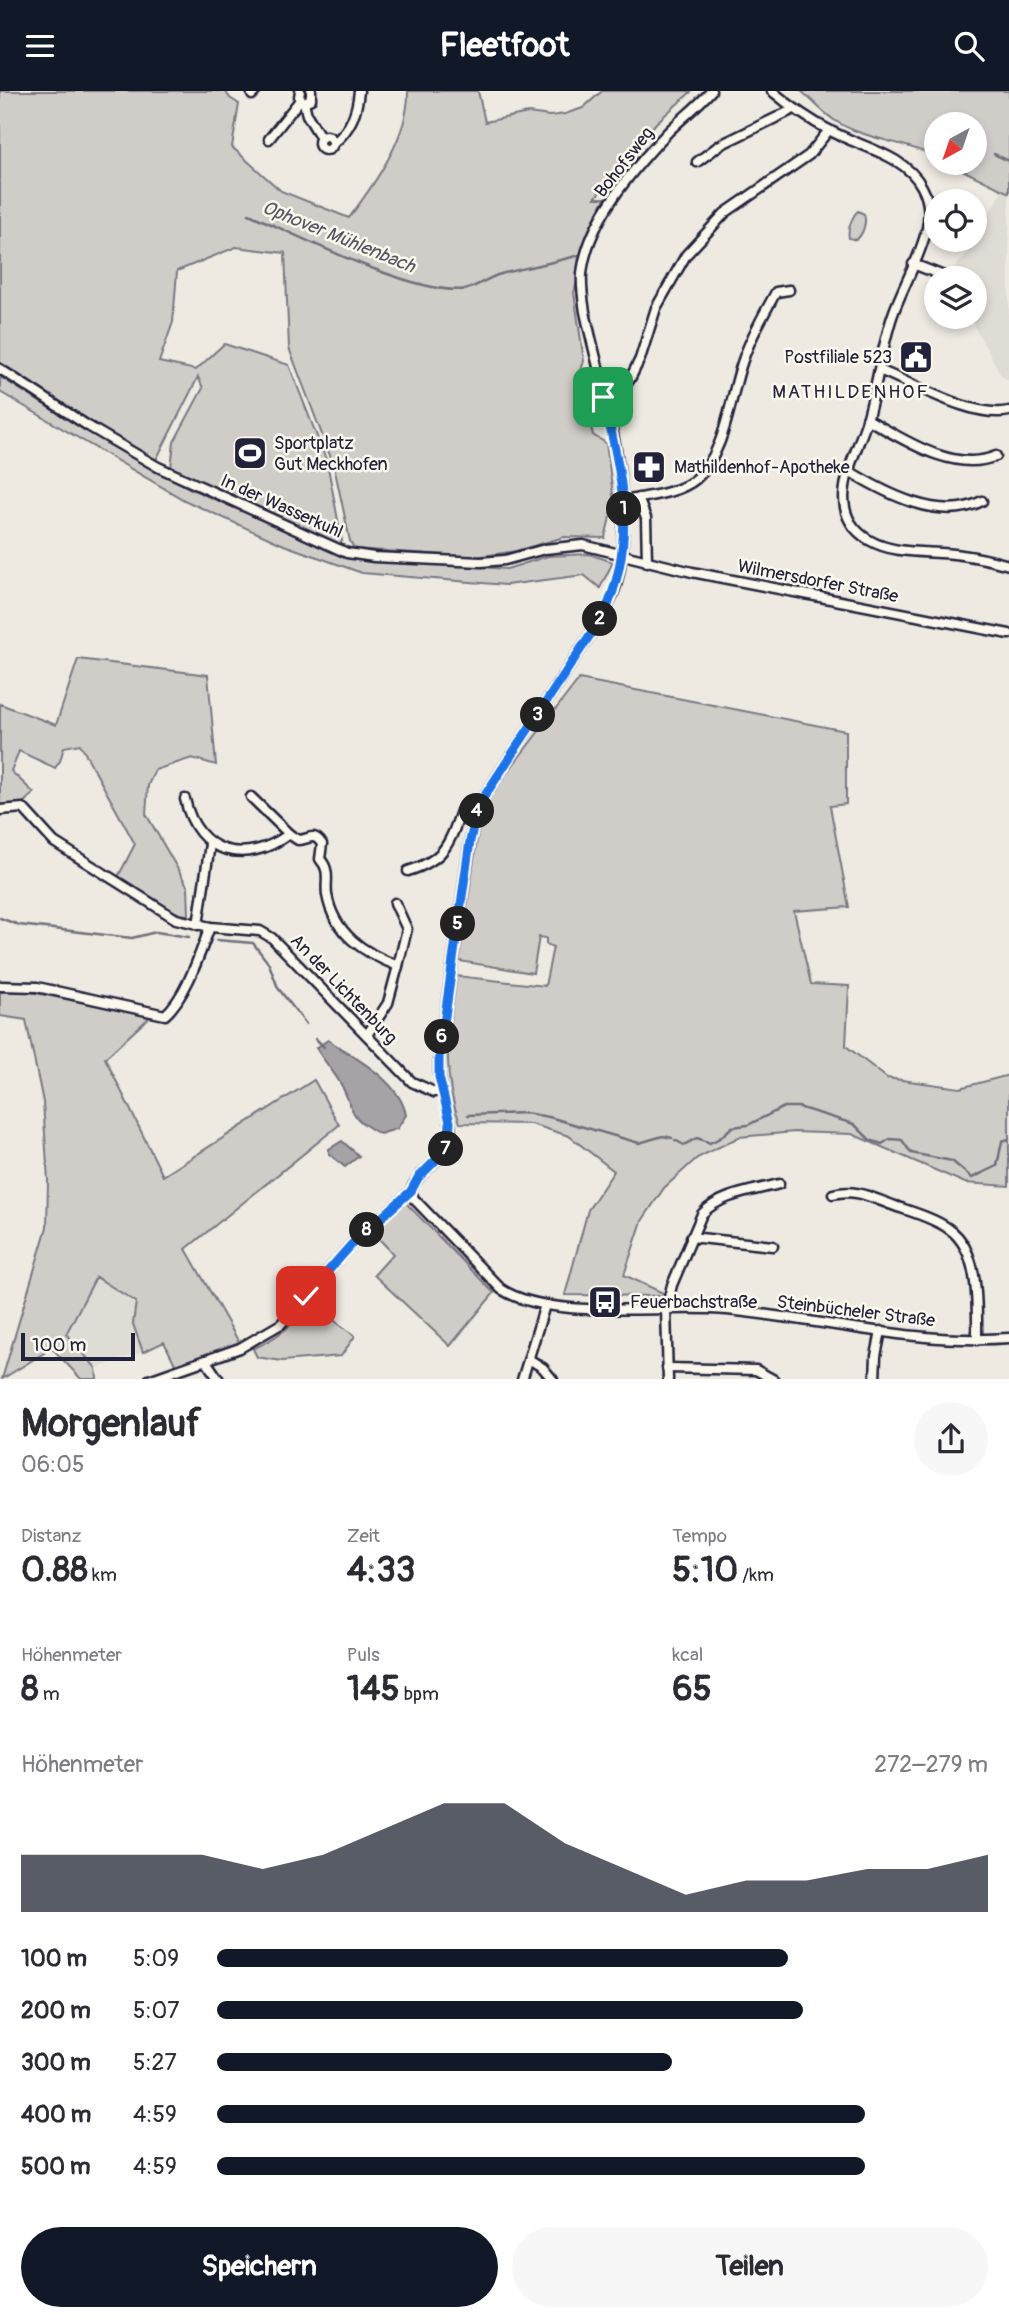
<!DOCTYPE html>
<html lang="de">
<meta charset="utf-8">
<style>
body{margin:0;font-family:Pangolin,sans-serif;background:#f7f7f7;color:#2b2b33;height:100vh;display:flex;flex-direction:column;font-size:26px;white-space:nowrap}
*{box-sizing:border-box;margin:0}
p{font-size:23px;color:#7c7c81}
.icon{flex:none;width:38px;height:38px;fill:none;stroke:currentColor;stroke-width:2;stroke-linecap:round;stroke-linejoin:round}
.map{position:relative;height:1288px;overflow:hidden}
.side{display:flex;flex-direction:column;background:#fff;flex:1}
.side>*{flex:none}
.needle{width:46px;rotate:220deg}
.buttons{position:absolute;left:924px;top:21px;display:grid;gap:14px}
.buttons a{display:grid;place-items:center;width:63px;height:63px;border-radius:50%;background:#fff;box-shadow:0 4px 10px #0003;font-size:35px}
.scale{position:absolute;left:21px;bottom:18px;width:114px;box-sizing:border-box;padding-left:7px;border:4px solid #22223b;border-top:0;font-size:19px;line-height:24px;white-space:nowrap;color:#22223b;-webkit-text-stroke:5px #fbf7ec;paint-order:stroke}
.pin{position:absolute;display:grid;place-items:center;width:60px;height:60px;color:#fff;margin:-30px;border-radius:14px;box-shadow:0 4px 10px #0006}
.km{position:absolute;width:35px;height:35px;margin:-18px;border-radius:50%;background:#222;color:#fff;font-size:19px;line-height:35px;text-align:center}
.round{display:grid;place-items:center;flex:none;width:74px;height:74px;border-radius:37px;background:#f7f7f7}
.head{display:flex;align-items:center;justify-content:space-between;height:119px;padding:0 21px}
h1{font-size:38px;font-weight:700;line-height:52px}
.stats{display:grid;grid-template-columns:repeat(3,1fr);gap:10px;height:119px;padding:7px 21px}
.stats div{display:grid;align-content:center}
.stats b{font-size:35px;font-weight:700}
.stats small{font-size:19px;font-weight:400}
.stats p{font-size:19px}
.chart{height:196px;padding:14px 21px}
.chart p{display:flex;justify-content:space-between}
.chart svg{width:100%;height:126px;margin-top:7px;fill:#111827;opacity:.7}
.button{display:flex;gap:14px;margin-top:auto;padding:14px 21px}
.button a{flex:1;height:80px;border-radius:42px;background:#111827;color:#fff;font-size:28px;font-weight:700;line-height:80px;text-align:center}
.button a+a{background:#f7f7f7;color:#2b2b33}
ul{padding:0 21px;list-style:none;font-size:23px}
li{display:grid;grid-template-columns:112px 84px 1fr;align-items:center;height:52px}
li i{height:18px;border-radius:9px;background:#111827}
header{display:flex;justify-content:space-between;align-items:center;height:91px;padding:0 21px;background:#111827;color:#fff;font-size:32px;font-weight:700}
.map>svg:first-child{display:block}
.built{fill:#dfdbd5}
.green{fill:#d0cdc9;stroke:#797882;stroke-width:2}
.water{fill:#a6a3a7;stroke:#716f7c;stroke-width:2}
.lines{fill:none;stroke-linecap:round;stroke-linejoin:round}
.stream{stroke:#716f7c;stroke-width:2.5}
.minor-casing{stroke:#22223b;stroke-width:13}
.minor{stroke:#fbf7ec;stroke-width:8}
.route-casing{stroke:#fff;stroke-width:14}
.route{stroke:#1a73e8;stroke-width:9}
.labels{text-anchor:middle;stroke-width:5;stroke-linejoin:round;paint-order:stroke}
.street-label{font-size:18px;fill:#22223b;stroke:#fbf7ec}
.poi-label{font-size:18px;fill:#22223b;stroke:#fbf7ec;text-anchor:start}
.water-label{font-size:19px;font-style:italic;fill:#575666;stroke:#fbf7ec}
.neighbourhood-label{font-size:19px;letter-spacing:2px;fill:#22223b;stroke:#fbf7ec}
</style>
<header><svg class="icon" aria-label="menu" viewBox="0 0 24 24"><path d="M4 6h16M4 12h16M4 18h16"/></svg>Fleetfoot<svg class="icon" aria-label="search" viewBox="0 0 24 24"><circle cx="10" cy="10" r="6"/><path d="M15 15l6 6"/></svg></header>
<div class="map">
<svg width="1009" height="1289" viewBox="0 0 1009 1289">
<rect width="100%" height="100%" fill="#eeeae2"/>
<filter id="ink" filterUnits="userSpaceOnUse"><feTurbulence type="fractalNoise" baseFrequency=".0143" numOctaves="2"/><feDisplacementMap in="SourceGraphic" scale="14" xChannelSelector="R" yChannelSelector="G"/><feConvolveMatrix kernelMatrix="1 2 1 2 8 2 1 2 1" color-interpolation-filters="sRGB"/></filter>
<g filter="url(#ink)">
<!-- built -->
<g class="built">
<path d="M1002 99 1009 102V290L1001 284 969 226H975V187H950L951 181 967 162Z"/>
<path d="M96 1185 136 1211 133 1233 143 1261 94 1278 66 1243Z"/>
</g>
<!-- green -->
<g class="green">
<path d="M0 0H225L230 7 239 13 232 56 281 100 349 127C375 92 409 45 408 0H478L485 31 528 22 550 25 565 23 583 17 602 0H692L656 32 595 107H605L589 140 574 202 584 270 579 286 593 344 606 352 614 410 605 447 564 446 516 460 476 466 354 458 350 450 334 375 289 257 285 162 236 156 177 180 173 231 159 271 196 279 224 253 289 274 327 371 342 450 340 454 171 377 174 351 203 297 198 286 155 371 0 274Z"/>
<path d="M801 0H1009V102L948 72H975V33H936V66C904 50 864 49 834 29 822 21 812 9 801 0Z"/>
<path d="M858 120 864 123C867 131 863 144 856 149L849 147C847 139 852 125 858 120Z"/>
<path d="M0 286 72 331 191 398 346 466 507 478 548 465 589 463 613 471 600 497 584 484 506 494 362 482 284 454 186 410 0 301Z"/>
<path d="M78 568 208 584 216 674 192 667 155 679 148 694 146 723 188 796 189 824C163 823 139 800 118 786L135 753 80 653 64 656 60 670 55 677 19 660 11 680 34 702 22 713 0 716V613L56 634Z"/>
<path d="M579 588 846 640V713L830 715 849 816 794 820 811 893 849 895 846 955 887 987 960 997 1009 984V1095L965 1092 852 1043 794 1041 739 1046 697 1067 664 1097 642 1130 624 1184 663 1202 661 1205 565 1204 588 1119 614 1080 569 1045 531 1033 460 1032C440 980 449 938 457 885L545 895 553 856 546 853V847L539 846 533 882 459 870 478 742 486 713 503 687Z"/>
<path d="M20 899 151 925 105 967 163 1085 314 989 339 1034 186 1158 240 1253 176 1275 164 1251 143 1261 133 1233 136 1211 96 1186 66 1243 96 1277 97 1288H81L52 1257 2 1288 47 1136 48 1090 43 1011 26 929 0 925V901Z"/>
<path d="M405 1111 494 1202 450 1255 374 1184 393 1163 373 1141Z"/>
<path d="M307 1217 322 1230 328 1225 355 1245 341 1265 282 1270 257 1266 253 1258C276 1247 291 1236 307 1217Z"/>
</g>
<!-- water -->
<g class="water">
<path d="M328 949C354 966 400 990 406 1024L397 1038 380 1043C348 1025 356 1024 342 995 335 982 324 970 316 957Z"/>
<path d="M342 1050 359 1065 345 1076 329 1063V1058Z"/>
</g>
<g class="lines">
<!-- stream -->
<g class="stream">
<path d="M994 63 1009 70"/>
<path d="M249 123C296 144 420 207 467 198 478 195 489 186 501 183 527 176 553 172 579 164"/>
<path d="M0 827 19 834 132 847 156 841 189 846"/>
<path d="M216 849 253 852 269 873 278 897 306 933"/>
<path d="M316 948 324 956"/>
<path d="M468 1024 525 1022 549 1026 639 1052 663 1045 672 1047"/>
<path d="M675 1049 684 1054 697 1047 710 1052 720 1047 732 1036 748 1034 784 1016H798L854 1033 870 1049 882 1053 890 1048 902 1049 911 1062 952 1070 972 1087 997 1075 1002 1050 1009 1048"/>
</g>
<!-- minor casing -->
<g class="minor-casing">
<g id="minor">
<path d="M300 0 299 6 304 11 311 8V0"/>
<path d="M772 0C790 15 808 28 829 39 859 56 905 63 922 96 929 109 930 123 927 137 920 168 902 196 892 226 881 260 877 295 867 329 855 368 821 420 869 449 896 465 932 459 962 464 978 466 994 470 1009 474"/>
<path d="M252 4 256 0"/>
<path d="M304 11 307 24 321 47"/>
<circle cx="326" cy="52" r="7"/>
<path d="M269 48 300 9"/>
<path d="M334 52C351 38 357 21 359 0"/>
<path d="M697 71 720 54 794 18"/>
<path d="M913 173 949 187"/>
<path d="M0 278 88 335 158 376 347 462 374 466 481 471 505 469 545 458 583 454 692 481 1009 543"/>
<path d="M879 279C913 292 973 328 1009 320"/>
<path d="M603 306 623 298 630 288 640 268 656 217 686 164 725 122 809 64 829 39"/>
<path d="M867 328C903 348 954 383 996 365"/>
<path d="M849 380C885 402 941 432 982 410"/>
<path d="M638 407 646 427 647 471"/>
<path d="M624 410C647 405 678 403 696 388 726 362 730 305 743 269 751 245 764 223 776 201L789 199"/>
<path d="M251 706 289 743"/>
<path d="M185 708C197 764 246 775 289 743L298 749C309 749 313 740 322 753L320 768C331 780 325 790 327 804 334 843 364 862 398 875L388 912 367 944"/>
<path d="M0 719 23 717 54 751 176 828 210 836 260 840 272 847 412 991 434 1001 442 1000"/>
<path d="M408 780C444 769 449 754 461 720L468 716 478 715"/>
<path d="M395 812 407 838 398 875"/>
<path d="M198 834 210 753"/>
<path d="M0 895 37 896 165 924C186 906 200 862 210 836"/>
<path d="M411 1100C417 1082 436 1074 445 1058 458 1038 444 1010 440 989 438 982 439 974 439 967L470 750 478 715 605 521C609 511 615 501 617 491 638 408 603 303 585 221 583 208 581 196 582 183 587 131 633 78 668 41 682 27 698 15 711 0"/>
<path d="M411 1100 414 1108 501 1198C551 1231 665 1213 727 1219 821 1228 914 1254 1009 1247"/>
<path d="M833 1103C856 1097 872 1107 895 1115 912 1121 934 1127 949 1138 980 1159 977 1215 977 1249"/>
<path d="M691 1146 773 1155"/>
<path d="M529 1268 543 1277 553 1289"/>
<path d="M206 1270 219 1289"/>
<path d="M667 1277 756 1279 774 1289"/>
<path d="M149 1289 240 1257 281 1233 352 1153 411 1100"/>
<path d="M522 1289 545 1214"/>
<path d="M668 1289 666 1218 672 1194 702 1123C720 1103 754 1100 779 1093"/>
<path d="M875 1289 876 1265 881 1240"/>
</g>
</g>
<!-- minor -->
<use href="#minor" class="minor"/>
</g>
</g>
<g class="lines" filter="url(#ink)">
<!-- route casing -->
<g class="route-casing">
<path id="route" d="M306 1205 352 1153 411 1100 418 1087 445 1060 449 1048 450 1031 439 986V967L470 750 478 715 605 521C638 446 621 382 603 306"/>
</g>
<!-- route -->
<use href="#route" class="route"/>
</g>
<!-- icons -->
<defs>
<g id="civic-square" transform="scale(1.75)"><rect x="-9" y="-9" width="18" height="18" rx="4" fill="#22223b" stroke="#fbf7ec"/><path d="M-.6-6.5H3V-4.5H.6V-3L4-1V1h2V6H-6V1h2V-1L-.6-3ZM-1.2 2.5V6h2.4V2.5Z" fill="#fff"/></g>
<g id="stadium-square" transform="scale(1.75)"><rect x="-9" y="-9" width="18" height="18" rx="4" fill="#22223b" stroke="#fbf7ec"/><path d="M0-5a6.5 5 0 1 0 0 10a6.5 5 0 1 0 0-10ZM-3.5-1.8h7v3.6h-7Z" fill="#fff"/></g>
<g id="pharmacy-square" transform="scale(1.75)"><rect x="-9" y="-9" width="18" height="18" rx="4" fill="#22223b" stroke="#fbf7ec"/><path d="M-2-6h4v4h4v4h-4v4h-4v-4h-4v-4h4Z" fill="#fff"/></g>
<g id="bus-square" transform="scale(1.75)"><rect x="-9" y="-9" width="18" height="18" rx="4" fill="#22223b" stroke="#fbf7ec"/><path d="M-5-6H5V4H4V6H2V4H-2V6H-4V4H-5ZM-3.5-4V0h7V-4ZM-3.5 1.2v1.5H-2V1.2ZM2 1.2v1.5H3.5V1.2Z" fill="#fff"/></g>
</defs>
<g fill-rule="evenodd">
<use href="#civic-square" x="916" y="266"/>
<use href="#stadium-square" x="250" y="362"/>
<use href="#pharmacy-square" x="649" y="376"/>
<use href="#bus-square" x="605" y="1211"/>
</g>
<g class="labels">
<!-- street labels -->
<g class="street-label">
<text transform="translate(624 71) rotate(-52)" y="6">Bohofsweg</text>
<text transform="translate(282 415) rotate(24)" y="6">In der Wasserkuhl</text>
<text transform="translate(818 490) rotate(11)" y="6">Wilmersdorfer Straße</text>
<text transform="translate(344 898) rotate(46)" y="6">An der Lichtenburg</text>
<text transform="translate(856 1220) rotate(7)" y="6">Steinbücheler Straße</text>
</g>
<!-- poi labels -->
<g class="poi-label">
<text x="892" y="272" text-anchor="end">Postfiliale 523</text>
<text x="274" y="358">Sportplatz<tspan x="274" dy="21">Gut Meckhofen</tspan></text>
<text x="674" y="382">Mathildenhof-Apotheke</text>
<text x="630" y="1217">Feuerbachstraße</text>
</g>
<!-- water labels -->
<g class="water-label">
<text transform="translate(339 145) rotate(22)" y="7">Ophover Mühlenbach</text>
</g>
<!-- neighbourhood labels -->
<g class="neighbourhood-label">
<text x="851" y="307">MATHILDENHOF</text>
</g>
</g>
</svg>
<div class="buttons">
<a><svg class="needle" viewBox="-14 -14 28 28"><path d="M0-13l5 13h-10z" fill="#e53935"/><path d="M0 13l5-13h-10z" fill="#7c7c81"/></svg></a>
<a><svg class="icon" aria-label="locate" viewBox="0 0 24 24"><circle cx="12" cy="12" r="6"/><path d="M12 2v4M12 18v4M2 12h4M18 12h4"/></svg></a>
<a><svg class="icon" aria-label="layers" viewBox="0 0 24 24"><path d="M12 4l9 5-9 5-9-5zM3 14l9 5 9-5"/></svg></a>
</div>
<div class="scale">100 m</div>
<div class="pin" style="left:603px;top:306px;background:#1e9e55"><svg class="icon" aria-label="arrive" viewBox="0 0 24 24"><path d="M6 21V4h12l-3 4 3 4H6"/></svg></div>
<div class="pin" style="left:306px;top:1205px;background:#d93025"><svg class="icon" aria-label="check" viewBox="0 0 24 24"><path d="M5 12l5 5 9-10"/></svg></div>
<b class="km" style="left:624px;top:418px">1</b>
<b class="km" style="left:600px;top:528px">2</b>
<b class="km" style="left:538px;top:624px">3</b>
<b class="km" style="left:477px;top:720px">4</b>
<b class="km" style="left:458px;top:833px">5</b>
<b class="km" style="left:442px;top:946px">6</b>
<b class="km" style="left:446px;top:1058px">7</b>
<b class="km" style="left:367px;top:1139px">8</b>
</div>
<section class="side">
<div class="head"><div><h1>Morgenlauf</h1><p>06:05</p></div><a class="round"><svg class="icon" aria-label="share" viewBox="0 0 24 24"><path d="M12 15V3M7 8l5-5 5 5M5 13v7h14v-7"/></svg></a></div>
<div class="stats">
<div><p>Distanz</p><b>0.88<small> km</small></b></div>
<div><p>Zeit</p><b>4:33</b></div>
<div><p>Tempo</p><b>5:10<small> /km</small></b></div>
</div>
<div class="stats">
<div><p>Höhenmeter</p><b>8<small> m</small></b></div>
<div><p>Puls</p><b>145<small> bpm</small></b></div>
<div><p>kcal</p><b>65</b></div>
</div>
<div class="chart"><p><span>Höhenmeter</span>272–279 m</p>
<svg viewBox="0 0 160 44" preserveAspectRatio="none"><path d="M0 44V24L10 24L20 24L30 24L40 29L50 24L60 15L70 6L80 6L90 20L100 29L110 38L120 33L130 33L140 29L150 29L160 24V44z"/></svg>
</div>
<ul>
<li><b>100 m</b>5:09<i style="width:74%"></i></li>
<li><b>200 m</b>5:07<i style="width:76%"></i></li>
<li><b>300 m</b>5:27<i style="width:59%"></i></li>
<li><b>400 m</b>4:59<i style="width:84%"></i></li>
<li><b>500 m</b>4:59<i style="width:84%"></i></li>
</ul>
<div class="button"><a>Speichern</a><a>Teilen</a></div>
</section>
